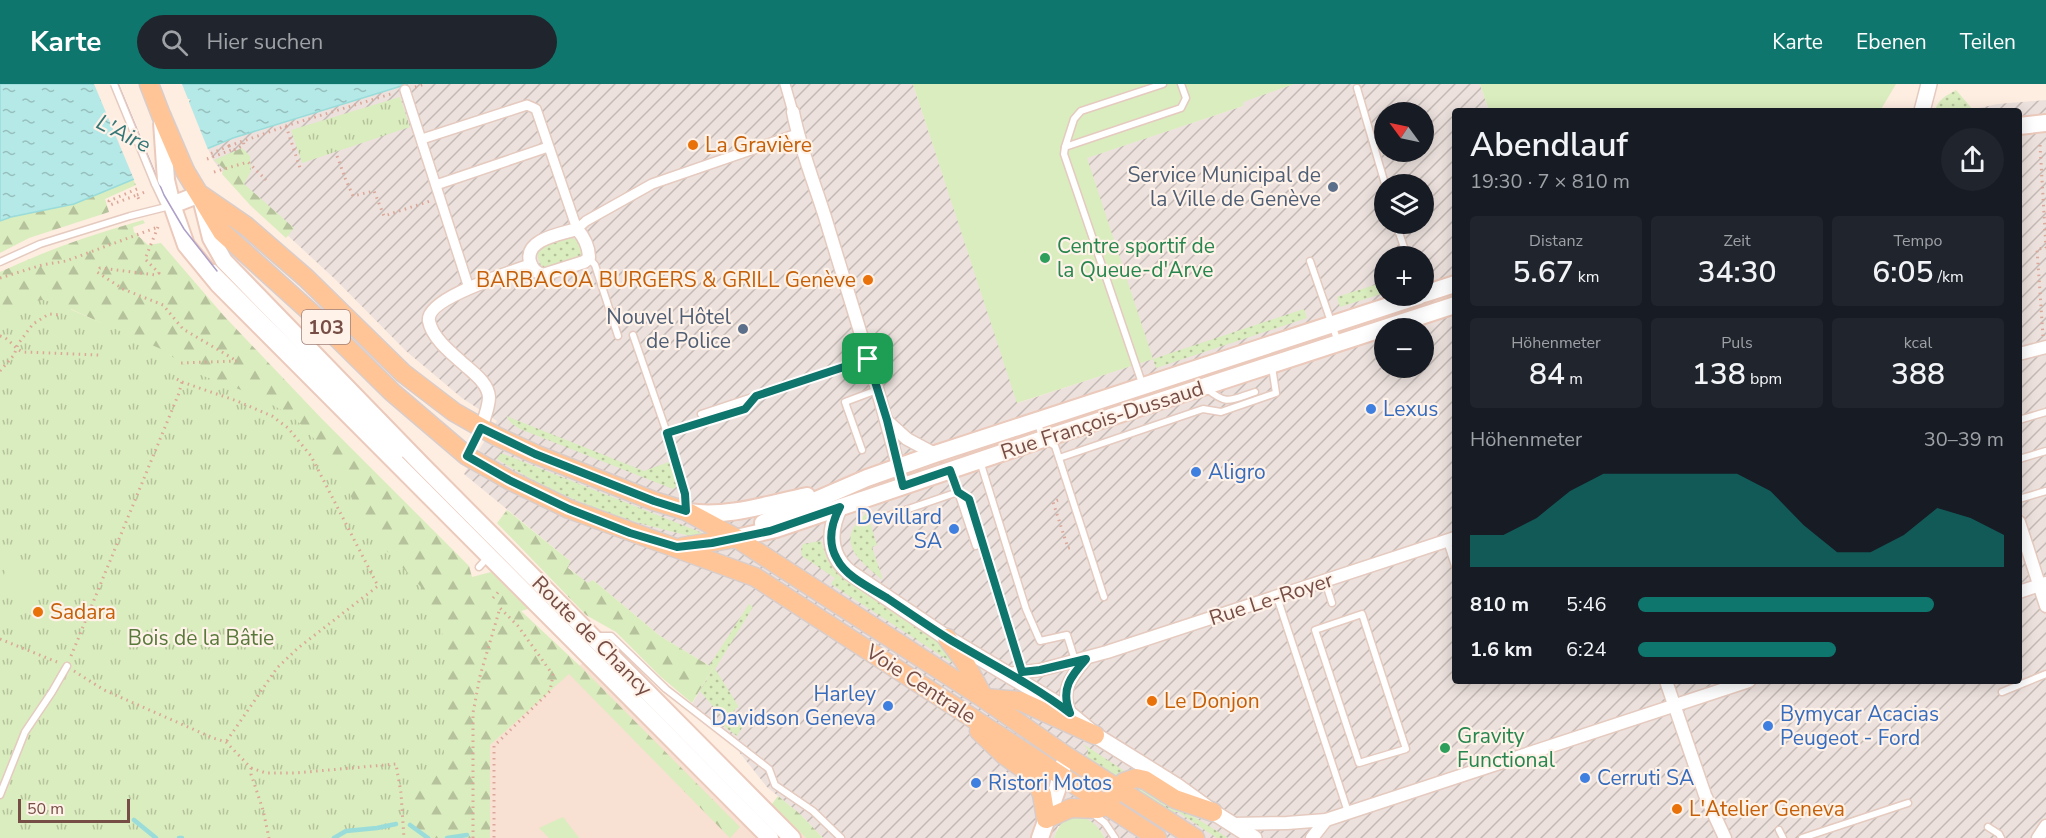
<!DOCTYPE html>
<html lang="de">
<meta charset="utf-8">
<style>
body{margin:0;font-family:"Nunito Sans",sans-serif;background:#20242c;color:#f1f3f6;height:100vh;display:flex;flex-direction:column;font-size:22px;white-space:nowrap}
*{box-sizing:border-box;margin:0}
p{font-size:20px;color:#9ea1a6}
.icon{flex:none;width:33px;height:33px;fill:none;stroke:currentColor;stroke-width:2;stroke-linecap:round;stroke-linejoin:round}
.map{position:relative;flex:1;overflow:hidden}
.sheet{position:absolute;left:1452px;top:24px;width:570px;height:576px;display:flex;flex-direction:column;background:#171b24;border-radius:6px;box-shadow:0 3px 15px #0003}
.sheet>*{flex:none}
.needle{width:39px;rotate:303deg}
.controls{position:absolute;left:1374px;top:18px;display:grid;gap:12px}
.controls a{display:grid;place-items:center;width:60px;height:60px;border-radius:50%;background:#171b24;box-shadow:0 3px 15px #0003;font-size:30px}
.scale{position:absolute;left:18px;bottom:15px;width:112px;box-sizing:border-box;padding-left:6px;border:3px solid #774e46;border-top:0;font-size:16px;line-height:21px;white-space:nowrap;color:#774e46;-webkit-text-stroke:4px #fff2e9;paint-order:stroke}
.pin{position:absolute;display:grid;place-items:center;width:51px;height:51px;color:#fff;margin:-26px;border-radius:12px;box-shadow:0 3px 9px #0006}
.round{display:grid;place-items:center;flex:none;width:63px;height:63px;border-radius:32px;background:#20242c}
.head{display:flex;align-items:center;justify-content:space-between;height:102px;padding:0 18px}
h1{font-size:33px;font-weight:600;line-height:45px}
.metrics{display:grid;grid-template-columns:repeat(3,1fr);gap:9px;height:102px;padding:6px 18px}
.metrics div{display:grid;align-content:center;border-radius:6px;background:#20242c;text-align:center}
.metrics b{font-size:30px;font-weight:600}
.metrics small{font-size:16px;font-weight:400}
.metrics p{font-size:16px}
.chart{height:168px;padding:12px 18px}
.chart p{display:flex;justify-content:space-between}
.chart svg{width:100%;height:108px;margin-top:6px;fill:#0f766e;opacity:.7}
ul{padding:0 18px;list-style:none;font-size:20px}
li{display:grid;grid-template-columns:96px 72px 1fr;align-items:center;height:45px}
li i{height:15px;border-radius:8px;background:#0f766e}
header{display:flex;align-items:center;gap:36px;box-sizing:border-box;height:84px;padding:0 30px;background:#0f766e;color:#fff}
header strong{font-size:28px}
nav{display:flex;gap:33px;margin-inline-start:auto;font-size:21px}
.search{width:420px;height:54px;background:#20242c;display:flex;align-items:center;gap:15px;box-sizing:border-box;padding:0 21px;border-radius:33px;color:#9ea1a6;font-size:22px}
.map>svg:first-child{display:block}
.residential{fill:#f8e0d2}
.industrial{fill:url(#industrial-furrows);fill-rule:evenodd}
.grass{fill:url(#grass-dots)}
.forest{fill:url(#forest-firs)}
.park{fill:url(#park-tufts)}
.garden{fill:#daedbe}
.water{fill:url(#water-ripples);stroke:#99dcda;stroke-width:1.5}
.pier{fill:#feede1}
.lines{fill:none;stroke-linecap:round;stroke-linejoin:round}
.stream{stroke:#99dcda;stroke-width:4.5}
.service-casing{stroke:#e5cabf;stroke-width:9}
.pedestrian-casing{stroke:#e5cabf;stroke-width:12}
.minor-casing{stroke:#e5cabf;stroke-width:15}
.tertiary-casing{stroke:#e5cabf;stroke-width:18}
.secondary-casing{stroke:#ebc9bb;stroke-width:20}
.primary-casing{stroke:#d9cdcb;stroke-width:21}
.path{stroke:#dba799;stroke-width:3;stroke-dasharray:1.5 4.5;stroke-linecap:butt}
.service{stroke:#fff;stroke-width:6}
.pedestrian{stroke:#fff;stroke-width:9}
.minor{stroke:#fff;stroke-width:12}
.tertiary{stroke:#fff;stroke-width:15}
.secondary{stroke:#fff;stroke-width:16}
.primary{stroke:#ffc597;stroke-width:18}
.tram{stroke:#ad9fc8;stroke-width:1.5}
.service-bridge-casing{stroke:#e5cabf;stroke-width:9;stroke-linecap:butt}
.secondary-bridge-casing{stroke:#ebc9bb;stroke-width:20;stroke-linecap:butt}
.primary-bridge-casing{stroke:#d9cdcb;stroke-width:21;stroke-linecap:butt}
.service-bridge{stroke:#fff;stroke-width:6}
.secondary-bridge{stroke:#fff;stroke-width:16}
.primary-bridge{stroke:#ffc597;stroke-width:18}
.route-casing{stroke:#fff;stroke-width:12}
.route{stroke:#0f766e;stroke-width:8}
.food-dot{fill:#e8710a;stroke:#fff2e9;stroke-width:2}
.service-dot{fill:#5c6f8a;stroke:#fff2e9;stroke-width:2}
.leisure-dot{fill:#2e9e5b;stroke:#fff2e9;stroke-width:2}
.shop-dot{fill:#3f7fe0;stroke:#fff2e9;stroke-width:2}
.labels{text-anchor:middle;stroke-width:4.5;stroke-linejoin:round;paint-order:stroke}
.shield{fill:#fff2e9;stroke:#a07f77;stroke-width:1.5}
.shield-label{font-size:20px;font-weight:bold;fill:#774e46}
.food-label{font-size:21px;fill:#c56008;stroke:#fff2e9;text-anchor:start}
.service-label{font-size:21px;fill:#4e5e75;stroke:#fff2e9;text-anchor:end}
.leisure-label{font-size:21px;fill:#27864d;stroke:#fff2e9;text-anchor:start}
.shop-label{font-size:21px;fill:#366cbe;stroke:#fff2e9;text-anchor:start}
.street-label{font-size:21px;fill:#774e46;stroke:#fff2e9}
.park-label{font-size:21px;fill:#58793a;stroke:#fff2e9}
.water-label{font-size:22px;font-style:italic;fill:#357776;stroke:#fff2e9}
</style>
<header>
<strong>Karte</strong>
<div class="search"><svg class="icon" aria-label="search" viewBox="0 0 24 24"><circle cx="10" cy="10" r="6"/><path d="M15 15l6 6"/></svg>Hier suchen</div>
<nav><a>Karte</a><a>Ebenen</a><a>Teilen</a></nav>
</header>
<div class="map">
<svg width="2046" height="754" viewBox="0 0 2046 754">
<defs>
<pattern id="industrial-furrows" width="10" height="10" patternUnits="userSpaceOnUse" patternTransform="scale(1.5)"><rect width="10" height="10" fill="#ece1dd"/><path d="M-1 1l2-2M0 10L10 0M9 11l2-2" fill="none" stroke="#c4b9b5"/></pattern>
<pattern id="grass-dots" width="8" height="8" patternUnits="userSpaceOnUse" patternTransform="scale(1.5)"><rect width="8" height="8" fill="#daedbe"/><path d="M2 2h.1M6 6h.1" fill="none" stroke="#b6c29c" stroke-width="1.8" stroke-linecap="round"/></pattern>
<pattern id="forest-firs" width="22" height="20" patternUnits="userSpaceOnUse" patternTransform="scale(1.5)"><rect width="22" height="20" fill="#daedbe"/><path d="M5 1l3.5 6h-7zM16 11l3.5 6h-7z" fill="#b6c29c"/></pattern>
<pattern id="park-tufts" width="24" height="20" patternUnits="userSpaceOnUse" patternTransform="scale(1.5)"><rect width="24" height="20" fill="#daedbe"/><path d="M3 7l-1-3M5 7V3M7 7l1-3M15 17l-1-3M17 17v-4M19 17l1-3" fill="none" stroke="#b6c29c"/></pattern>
<pattern id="water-ripples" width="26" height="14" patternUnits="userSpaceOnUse" patternTransform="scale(1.5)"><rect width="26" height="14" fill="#b4e9e7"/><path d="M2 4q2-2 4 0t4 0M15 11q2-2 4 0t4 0" fill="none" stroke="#97bfbd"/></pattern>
</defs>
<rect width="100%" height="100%" fill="#feede1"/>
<!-- residential -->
<path class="residential" d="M583 579 742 740 772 720 806 754H490V661L558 597Z"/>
<!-- industrial -->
<path class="industrial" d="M408 0H913L1018 319 1152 275 1086 74 1243 22 1242 18 1294 0H1480L1489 27H1455V597H2019V27H1964L1998 20 2046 16V754H1105L1101 747 1058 742 1054 754H823L800 730 767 703 732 659 688 627 713 584 660 552 593 496 588 500 568 483 570 477 464 390 497 337 462 314 406 267 336 196 230 98 213 76 208 65 233 54ZM1384 28H1424V68H1384ZM1384 100H1424V140H1384ZM1384 172H1424V212H1384ZM1384 244H1424V284H1384Z"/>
<!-- grass -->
<g class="grass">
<path d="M1956 6 1974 27H1935C1938 15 1946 12 1956 6Z"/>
<path d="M569 153 577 156 582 170 580 174 548 186C540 183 537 175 538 167L542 163Z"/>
<path d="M1384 198V209L1340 223 1337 213Z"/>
<path d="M1304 225 1307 234 1156 284 1153 275Z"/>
<path d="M1314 254 1316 256 1315 258 1070 338 1068 337 1070 334Z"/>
<path d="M506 332 644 387 669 378 677 402 673 405 520 345 511 339Z"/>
<path d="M501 369 705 450 704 455C631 440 560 415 497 375Z"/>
<path d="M867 429 877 461 872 463 883 496C858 476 833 456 867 429Z"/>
<path d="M821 457 827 474 838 489 946 562 957 576 954 580 831 500 835 494 802 472 801 466 803 460Z"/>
<path d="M749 520 753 523 715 585 739 623 736 624 730 633 743 642 737 652 721 640 723 634 700 607 713 584 709 582Z"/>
<path d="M1083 660 1126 688 1115 693 1087 675 1088 666Z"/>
<path d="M1140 702 1172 719 1228 754H1217L1178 728H1168L1132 705Z"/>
</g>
<!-- forest -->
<g class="forest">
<path d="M242 64 250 72 251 87 244 100 294 144 286 154 250 121 222 90 224 85 214 76Z"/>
<path d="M133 95 136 101 105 115 109 128 29 154 0 169V137L11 133 74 120Z"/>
<path d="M143 136 145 139 133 143 134 148 148 161 161 159 224 232 322 335 469 482 472 493 491 488 528 525 521 527 580 582 740 743 730 754 569 590 490 661V754H0V561L172 272 71 225 0 484V188C47 166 94 150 143 136Z"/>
<path d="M507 426 570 477 568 484 588 499 593 496 660 552 713 584 692 619 661 593 616 548 586 531 497 439Z"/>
<path d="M778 712 800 730 823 754H806L772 720Z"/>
</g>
<!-- park -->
<g class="park">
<path d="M400 13 410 43 302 79 291 46Z"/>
<path d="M43 216 56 219 161 265 198 290 252 310 289 330 306 345 320 362 344 397 361 435 382 462 421 503 441 542 445 567 447 614 443 650 445 688 412 691 415 754H0V229L26 218Z"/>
</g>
<!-- garden -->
<g class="garden">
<path d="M913 0H1294L1243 18V22L1087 74 1153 275 1017 319Z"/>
<path d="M1480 0H1896L1880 27H1489Z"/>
<path d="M7 482 39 494 30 520 0 510V502Z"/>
<path d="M563 733 579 754H549L539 744Z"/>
<path d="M1080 733C1092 735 1099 744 1105 754H1054C1059 740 1064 734 1080 733Z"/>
</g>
<!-- water -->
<path class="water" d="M0 0H408L233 54 74 120 11 133 0 137Z"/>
<!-- pier -->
<path class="pier" d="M94 0H182L188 15H190L189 18 209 68 135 98Z"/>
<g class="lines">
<!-- stream -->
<g class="stream">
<path d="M134 736 156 754"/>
<path d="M410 741 428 754"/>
<path d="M179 754H182"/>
<path d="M334 754 346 747 377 744 396 740"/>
<path d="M447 754 467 751"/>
</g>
<!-- service casing -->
<g class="service-casing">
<g id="service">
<path d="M1163 0 1081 27 1074 35 1065 63 1181 24 1186 14 1181 0"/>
<path d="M1357 4 1385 100"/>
<path d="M1065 63 1064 70 1143 302"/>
<path d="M155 100 164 119"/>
<path d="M1396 140 1407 172"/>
<path d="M589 174 595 181 618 252"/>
<path d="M1310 177 1338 258"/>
<path d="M0 178 40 160 130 132 170 122"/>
<path d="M214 184 400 371"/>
<path d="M633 251 667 349 685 410V424"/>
<path d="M1207 305C1228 322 1230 316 1255 308"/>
<path d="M701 330 868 275"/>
<path d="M2019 336 2046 328"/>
<path d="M1037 337 1043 355 1055 362 1104 513"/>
<path d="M667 349 745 325 756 312"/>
<path d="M862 366 845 318 877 306"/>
<path d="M1059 374 1203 325 1221 328 1276 309 1272 283"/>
<path d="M2019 375 2046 367"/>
<path d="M980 377 1026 525 1040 557 1067 551 1075 576"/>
<path d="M951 388 958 408 969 415 1022 588"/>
<path d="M2019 415 2046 407"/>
<path d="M882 434 958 408 976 462"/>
<path d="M1447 457 1455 482"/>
<path d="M479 483 489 472"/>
<path d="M1325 497 1332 519"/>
<path d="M1277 513 1348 728"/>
<path d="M1362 530 1406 665 1359 679 1315 546Z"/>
<path d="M596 552H611L666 605 769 685 775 701 813 727 841 754"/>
<path d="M2002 608 2046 590"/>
<path d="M0 711 25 648 52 608 67 582"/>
<path d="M1092 729 1105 739 1115 754"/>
<path d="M1988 743 1999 750 2001 754"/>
<path d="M1779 746 1783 754"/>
<path d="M1802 754 1908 719"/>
</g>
</g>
<!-- pedestrian casing -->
<g class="pedestrian-casing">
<g id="pedestrian">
<path d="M785 0 793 28"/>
<path d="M405 6 469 204"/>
<path d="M422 55 527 21 536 25 577 145 586 137 652 100 797 50"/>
<path d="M436 101 548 63"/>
</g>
</g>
<!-- minor casing -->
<g class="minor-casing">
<g id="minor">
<path d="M793 28C800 64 814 98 825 133 852 222 881 311 903 402"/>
<path d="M577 145C584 153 589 163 589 174L584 178 543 191C536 188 532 185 530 178 524 155 561 150 577 145Z"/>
<path d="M2019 270 2046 263"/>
<path d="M887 337 907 355 935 370"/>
<path d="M481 344C484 335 489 323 489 313 488 300 476 291 467 283 455 272 432 255 429 237 425 214 513 188 531 181"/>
<path d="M2019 438 2046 522"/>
<path d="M2019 508 2046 499"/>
<path d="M1008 590 1040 586 1107 568 1455 454"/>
<path d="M1666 597 1705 711 1725 754"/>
<path d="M1070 629C1060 606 1071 593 1085 576"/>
<path d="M1231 740 1287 739 1326 736 1749 597"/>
<path d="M1312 754 1326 736"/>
<path d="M2038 754 2046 742"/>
</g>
</g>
<!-- tertiary casing -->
<g class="tertiary-casing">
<g id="tertiary">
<path d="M1922 27 1929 0"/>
<path d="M840 423C828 447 828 470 849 488L947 554 1059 621 1095 651 1177 702 1213 728 1254 754"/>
</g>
</g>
<!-- secondary casing -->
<g class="secondary-casing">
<g id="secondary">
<path d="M2019 42 2046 39"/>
<path d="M166 96 172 121 186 161 218 200 770 754"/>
<path d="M172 121 200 110 211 154 224 177 422 381 792 754"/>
<path d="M1424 210 1455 200"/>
<path d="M688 428C728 434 768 420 807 412"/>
<path d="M763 439 867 394 935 370 1419 212"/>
<path d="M736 454 776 445 1043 355 1455 221"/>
<path d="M1040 754 1057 706 1063 681"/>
</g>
</g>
<!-- primary casing -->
<g class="primary-casing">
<g id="primary">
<path d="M149 0 161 31"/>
<path d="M185 87 222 148 319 236 392 308 467 372 509 396 569 425 755 493 1157 754"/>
<path d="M201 111 246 142 306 194 403 289 454 328 496 352 535 370 654 417 686 427 736 454 983 614 1062 669 1195 754"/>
<path d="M682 463 736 454"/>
<path d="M947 554 964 577 983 612"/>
<path d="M985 614 1020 617 1095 651"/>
<path d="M979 647 1004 671 1033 692 1042 710 1046 735 1071 724 1098 725 1107 721 1117 705 1124 698 1136 694 1145 696 1175 715 1213 728"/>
</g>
</g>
<!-- path -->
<g class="path">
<path d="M415 3 425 0"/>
<path d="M286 42 300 84"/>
<path d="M2040 61 2046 164 2037 165 2043 252"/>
<path d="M229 62 286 42 394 9"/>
<path d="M234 66 244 61 243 56"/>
<path d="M337 72 344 91"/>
<path d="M207 75 231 66 229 62 210 70"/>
<path d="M214 88 248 78 266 96"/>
<path d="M345 94 353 112 374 107 384 132 430 117"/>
<path d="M137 105 109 117 110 121 137 111 140 118"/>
<path d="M137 111 145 108"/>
<path d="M158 143 145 175 159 189 156 191 100 184 97 188 123 205 163 221 183 245 237 277 180 279"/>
<path d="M0 194 42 181 66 177 158 143"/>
<path d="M0 252C10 254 14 265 23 268L99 271"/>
<path d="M0 287 14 271 18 260 33 240 49 230 61 231"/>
<path d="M182 298 237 317 272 332 288 344 311 372 378 502 298 564 277 584 226 658"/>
<path d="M1058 416 1053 418 1068 464 1073 463"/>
<path d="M493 514 501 505"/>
<path d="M0 555 57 578"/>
<path d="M71 572 179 309 182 298 175 294"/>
<path d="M74 587 104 606 213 654 226 658 251 684V690L263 726 269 754"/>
<path d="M251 684 266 689H295L396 680 401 709 404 754"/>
<path d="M473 754V629L480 592 500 524 518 542 553 591 550 607 494 662V754"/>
</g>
<!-- service -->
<use href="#service" class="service"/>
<!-- pedestrian -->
<use href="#pedestrian" class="pedestrian"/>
<!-- minor -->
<use href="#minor" class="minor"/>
<!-- tertiary -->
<use href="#tertiary" class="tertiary"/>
<!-- secondary -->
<use href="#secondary" class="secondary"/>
<!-- primary -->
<use href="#primary" class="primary"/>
<!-- tram -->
<path class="tram" d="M118 0 164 111 184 145 217 187"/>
<!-- service-bridge casing -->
<g class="service-bridge-casing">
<path id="service-bridge" d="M114 0 155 100"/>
</g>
<!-- secondary-bridge casing -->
<g class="secondary-bridge-casing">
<path id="secondary-bridge" d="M162 38 166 96"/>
</g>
<!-- primary-bridge casing -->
<g class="primary-bridge-casing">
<path id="primary-bridge" d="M161 31 185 87"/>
</g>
<!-- service-bridge -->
<use href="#service-bridge" class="service-bridge"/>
<!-- secondary-bridge -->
<use href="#secondary-bridge" class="secondary-bridge"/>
<!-- primary-bridge -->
<use href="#primary-bridge" class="primary-bridge"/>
</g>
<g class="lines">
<!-- route casing -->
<g class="route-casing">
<path id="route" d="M868 275 887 336 903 402 950 386 958 408 969 415 1022 588 1040 586 1086 575C1071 592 1060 605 1070 629 1032 600 989 579 949 555 928 542 908 528 887 514 871 504 846 493 837 475 827 458 831 440 840 423L770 447 712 459 677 463 630 449 569 425 509 396 467 372 481 344 535 370 654 417 686 427 685 410 667 349 745 325 756 312Z"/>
</g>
<!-- route -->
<use href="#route" class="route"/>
</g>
<!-- markers -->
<g class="food-dot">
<circle cx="693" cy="61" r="6"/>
<circle cx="868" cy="196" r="6"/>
<circle cx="38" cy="528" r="6"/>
<circle cx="1152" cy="617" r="6"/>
<circle cx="1677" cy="725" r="6"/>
</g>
<g class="service-dot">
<circle cx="1333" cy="103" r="6"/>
<circle cx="743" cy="245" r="6"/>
</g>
<g class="leisure-dot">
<circle cx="1045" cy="174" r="6"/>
<circle cx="1445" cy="664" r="6"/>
</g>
<g class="shop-dot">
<circle cx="1371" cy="325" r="6"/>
<circle cx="1196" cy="388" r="6"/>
<circle cx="954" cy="445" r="6"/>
<circle cx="888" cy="622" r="6"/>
<circle cx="1768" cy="642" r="6"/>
<circle cx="1585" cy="694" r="6"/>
<circle cx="976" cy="699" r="6"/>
</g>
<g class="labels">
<!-- shield labels -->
<rect class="shield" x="302" y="226" width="48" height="34" rx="4.5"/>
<g class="shield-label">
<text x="326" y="250">103</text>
</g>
<!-- food labels -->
<g class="food-label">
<text x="705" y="68">La Gravière</text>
<text x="856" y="203" text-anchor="end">BARBACOA BURGERS &amp; GRILL Genève</text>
<text x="50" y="535">Sadara</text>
<text x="1164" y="624">Le Donjon</text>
<text x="1689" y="732">L'Atelier Geneva</text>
</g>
<!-- service labels -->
<g class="service-label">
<text x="1321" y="98">Service Municipal de<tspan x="1321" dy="24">la Ville de Genève</tspan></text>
<text x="731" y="240">Nouvel Hôtel<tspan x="731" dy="24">de Police</tspan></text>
</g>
<!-- leisure labels -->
<g class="leisure-label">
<text x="1057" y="169">Centre sportif de<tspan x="1057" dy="24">la Queue-d'Arve</tspan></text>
<text x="1457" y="659">Gravity<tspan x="1457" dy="24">Functional</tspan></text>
</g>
<!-- shop labels -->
<g class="shop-label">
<text x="1383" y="332">Lexus</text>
<text x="1208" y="395">Aligro</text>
<text x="942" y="440" text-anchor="end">Devillard<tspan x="942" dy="24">SA</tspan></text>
<text x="876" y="617" text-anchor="end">Harley<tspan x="876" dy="24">Davidson Geneva</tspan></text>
<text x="1780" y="637">Bymycar Acacias<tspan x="1780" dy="24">Peugeot - Ford</tspan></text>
<text x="1597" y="701">Cerruti SA</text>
<text x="988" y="706">Ristori Motos</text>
</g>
<!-- street labels -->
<g class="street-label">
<text transform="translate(1102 336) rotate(-18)" y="7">Rue François-Dussaud</text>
<text transform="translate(1271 515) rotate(-18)" y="7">Rue Le-Royer</text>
<text transform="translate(592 552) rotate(45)" y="7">Route de Chancy</text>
<text transform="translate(921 600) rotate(33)" y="7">Voie Centrale</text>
</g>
<!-- park labels -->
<g class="park-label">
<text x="201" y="561">Bois de la Bâtie</text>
</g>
<!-- water labels -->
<g class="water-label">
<text transform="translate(124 49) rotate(27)" y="8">L'Aire</text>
</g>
</g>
</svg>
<div class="controls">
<a><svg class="needle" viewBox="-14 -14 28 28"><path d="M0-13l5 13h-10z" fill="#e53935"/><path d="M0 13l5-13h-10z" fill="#9ea1a6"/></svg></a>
<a><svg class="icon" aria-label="layers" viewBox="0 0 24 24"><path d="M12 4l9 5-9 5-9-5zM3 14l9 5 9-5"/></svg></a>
<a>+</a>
<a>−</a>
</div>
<div class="scale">50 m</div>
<div class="pin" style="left:868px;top:275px;background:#1e9e55"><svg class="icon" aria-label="arrive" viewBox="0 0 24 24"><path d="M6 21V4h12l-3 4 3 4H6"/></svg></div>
<section class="sheet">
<div class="head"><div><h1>Abendlauf</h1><p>19:30 · 7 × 810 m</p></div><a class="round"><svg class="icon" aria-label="share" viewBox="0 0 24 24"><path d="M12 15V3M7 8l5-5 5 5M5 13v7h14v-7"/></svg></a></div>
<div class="metrics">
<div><p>Distanz</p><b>5.67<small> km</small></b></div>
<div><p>Zeit</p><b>34:30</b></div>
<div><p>Tempo</p><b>6:05<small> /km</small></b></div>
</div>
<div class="metrics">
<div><p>Höhenmeter</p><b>84<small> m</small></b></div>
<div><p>Puls</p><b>138<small> bpm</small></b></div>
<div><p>kcal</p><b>388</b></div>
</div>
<div class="chart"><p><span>Höhenmeter</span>30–39 m</p>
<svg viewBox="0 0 160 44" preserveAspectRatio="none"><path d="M0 44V31L10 31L20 24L30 13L40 6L50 6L60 6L70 6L80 6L90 13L100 27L110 38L120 38L130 31L140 20L150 24L160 31V44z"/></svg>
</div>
<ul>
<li><b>810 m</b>5:46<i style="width:81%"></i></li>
<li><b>1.6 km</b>6:24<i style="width:54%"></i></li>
</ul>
</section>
</div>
